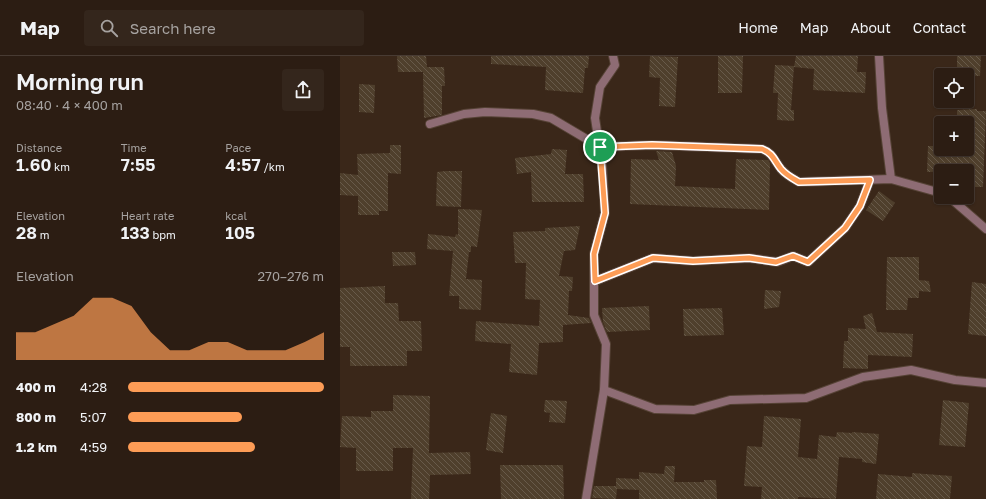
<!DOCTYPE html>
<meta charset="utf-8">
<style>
body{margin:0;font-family:"Golos Text",sans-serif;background:#34261c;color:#f1f3f6;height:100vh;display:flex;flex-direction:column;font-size:15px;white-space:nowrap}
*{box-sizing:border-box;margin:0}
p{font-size:13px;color:#a6a2a0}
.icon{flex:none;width:22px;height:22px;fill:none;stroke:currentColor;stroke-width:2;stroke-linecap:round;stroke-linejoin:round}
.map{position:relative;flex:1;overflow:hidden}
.panel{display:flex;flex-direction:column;background:#2c1d13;width:340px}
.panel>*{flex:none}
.controls{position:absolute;left:594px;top:12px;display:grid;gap:8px}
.controls a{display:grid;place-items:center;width:40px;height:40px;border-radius:4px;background:#2c1d13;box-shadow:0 1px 3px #0004,0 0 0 1px #483b33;font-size:20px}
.pin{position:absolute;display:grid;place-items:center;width:34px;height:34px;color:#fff;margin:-17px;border:2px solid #fff;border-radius:50%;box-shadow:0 1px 4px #0007}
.round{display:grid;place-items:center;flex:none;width:42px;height:42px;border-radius:4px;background:#34261c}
.overview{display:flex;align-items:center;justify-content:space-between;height:68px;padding:0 16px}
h1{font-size:22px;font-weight:600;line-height:30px}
.figures{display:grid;grid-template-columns:repeat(3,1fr);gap:6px;height:68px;padding:4px 16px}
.figures div{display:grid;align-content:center}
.figures b{font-size:17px;font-weight:600}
.figures small{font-size:11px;font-weight:400}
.figures p{font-size:11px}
.chart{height:112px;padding:8px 16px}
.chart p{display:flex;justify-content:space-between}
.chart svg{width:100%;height:72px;margin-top:4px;fill:#fd9c56;opacity:.7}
ul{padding:0 16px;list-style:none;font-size:13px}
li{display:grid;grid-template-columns:64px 48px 1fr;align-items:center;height:30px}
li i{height:10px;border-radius:5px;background:#fd9c56}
header{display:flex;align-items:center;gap:24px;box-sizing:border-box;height:56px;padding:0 20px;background:#2c1d13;border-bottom:1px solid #483b33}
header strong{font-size:19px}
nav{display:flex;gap:22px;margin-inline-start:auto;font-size:14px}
.search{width:280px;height:36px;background:#34261c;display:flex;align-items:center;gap:10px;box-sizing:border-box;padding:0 14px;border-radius:4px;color:#a6a2a0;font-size:15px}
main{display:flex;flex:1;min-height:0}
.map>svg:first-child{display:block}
.building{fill:url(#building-back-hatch)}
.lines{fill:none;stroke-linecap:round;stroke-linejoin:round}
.minor-casing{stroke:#564336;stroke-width:10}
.minor{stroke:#8e6c74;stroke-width:8}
.route-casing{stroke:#fff;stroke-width:8}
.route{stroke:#fd9c56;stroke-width:5}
</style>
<header>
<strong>Map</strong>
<div class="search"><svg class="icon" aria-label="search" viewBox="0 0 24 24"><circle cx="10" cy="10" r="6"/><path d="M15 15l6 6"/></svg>Search here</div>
<nav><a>Home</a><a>Map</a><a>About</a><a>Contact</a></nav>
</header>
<main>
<section class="panel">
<div class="overview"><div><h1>Morning run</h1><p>08:40 · 4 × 400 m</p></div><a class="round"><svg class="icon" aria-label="share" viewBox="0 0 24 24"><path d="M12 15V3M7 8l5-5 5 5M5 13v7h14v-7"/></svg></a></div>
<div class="figures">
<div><p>Distance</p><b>1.60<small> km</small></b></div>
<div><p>Time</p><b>7:55</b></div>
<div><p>Pace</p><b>4:57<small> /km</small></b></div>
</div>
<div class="figures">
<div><p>Elevation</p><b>28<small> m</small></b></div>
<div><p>Heart rate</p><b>133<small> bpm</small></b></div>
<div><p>kcal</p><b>105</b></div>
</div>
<div class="chart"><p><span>Elevation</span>270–276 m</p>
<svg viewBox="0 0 160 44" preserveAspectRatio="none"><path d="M0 44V27L10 27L20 22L30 17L40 6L50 6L60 11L70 27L80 38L90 38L100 33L110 33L120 38L130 38L140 38L150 33L160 27V44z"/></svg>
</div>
<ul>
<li><b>400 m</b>4:28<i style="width:100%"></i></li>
<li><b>800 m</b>5:07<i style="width:58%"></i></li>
<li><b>1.2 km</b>4:59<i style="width:65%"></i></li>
</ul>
</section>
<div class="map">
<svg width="646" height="443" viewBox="0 0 646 443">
<defs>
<pattern id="building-back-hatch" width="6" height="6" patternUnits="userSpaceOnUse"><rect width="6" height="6" fill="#4f3f2c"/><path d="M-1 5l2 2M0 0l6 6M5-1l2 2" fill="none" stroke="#685a4a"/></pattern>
</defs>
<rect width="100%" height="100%" fill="#3a2719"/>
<!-- building -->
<g class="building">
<path d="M57 0H86L87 11H104L105 30H102V59L84 62 83 16H58Z"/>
<path d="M151 0H249L248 12H245L243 37 205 34 206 11 151 8Z"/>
<path d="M310 0 338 1 335 51 319 50 320 22 309 21Z"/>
<path d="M378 0H403L402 37H378Z"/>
<path d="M456 0H518L517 16H526L525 37 473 34 474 13 454 11Z"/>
<path d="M617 0H641L640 20 617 19Z"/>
<path d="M435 9 454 10 451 54H454V65L437 64 438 37H433Z"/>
<path d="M19 28 35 29 34 57 19 56Z"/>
<path d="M637 53V55H646L643 131H627V115L587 116 588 90H601V93H627V67H617V54Z"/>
<path d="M50 89H61V118L48 117V155H39V159H18V140L0 139V117L18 119 17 98 50 97Z"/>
<path d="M212 93 227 94 225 118H243L244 146H192L191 116 177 118 175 102 211 98Z"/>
<path d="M316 95 332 96 336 110 335 130 395 133 396 103 428 104 430 107 429 154 290 148 291 103 319 104Z"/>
<path d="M106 115H122L121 151 96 150 97 116Z"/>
<path d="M539 135 555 147 543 165 526 154Z"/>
<path d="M118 153 142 154 137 191 131 190V196H129L126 223 142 224 141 254 119 253V240H109L113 195 87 193 88 178 115 181 116 178 118 179Z"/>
<path d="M240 170 235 194 224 195 219 220 233 221 232 235H229L228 259 249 262 251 267 223 269V286L199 287 197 319 169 316 171 288 135 285 136 265 199 270 200 244 185 243 186 207H175L173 176 205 175V172Z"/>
<path d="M52 196H75L76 209 53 210Z"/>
<path d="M547 201H579V224L589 225 591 236 579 235V242H568L567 254H546Z"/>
<path d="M632 226 646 228V280L628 278Z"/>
<path d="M45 230V247H58L59 265H81L82 295H67V310H10V291H0V232Z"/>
<path d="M425 234 441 235 439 251 424 253Z"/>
<path d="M309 250 310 274 267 276 263 266 262 252Z"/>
<path d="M382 252 384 279 344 280 343 253Z"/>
<path d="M532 257 537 276 573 278 572 301 528 299V313L503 312 504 285H508V272L526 273 523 260Z"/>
<path d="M53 339 90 340 89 397 130 396 131 418 90 419 89 443H71L73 392H53V415H16V392L0 391 2 360 31 361V355H53Z"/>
<path d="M205 344 227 345 225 367 209 366 210 357 204 356Z"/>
<path d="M603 344 629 347 625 391 599 389Z"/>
<path d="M151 357 167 360 163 397 146 394Z"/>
<path d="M424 360 461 363 458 401 477 403 479 379 496 381 497 376 512 377V376L539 378 536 408 522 406V403L499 401 496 443 458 441V443H421L422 431 404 430 407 390 422 391Z"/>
<path d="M160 409H223L224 443H161Z"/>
<path d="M325 410H335L334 426H364V424H376L377 443H299V434L277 433 276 443 252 442 254 430H276V422L299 423V416L324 418Z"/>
<path d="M572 417 612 420 610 443H536L538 418 572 421Z"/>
</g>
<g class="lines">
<!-- minor casing -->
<g class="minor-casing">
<g id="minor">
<path d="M539 0 542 52 551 123"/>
<path d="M90 68 124 58 145 56 193 58 211 62 260 91 312 89 422 93C433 97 434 104 441 113 446 119 452 122 459 126L551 123 601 137"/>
<path d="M609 141 646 173"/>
<path d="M255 225 313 202 353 205 409 202 437 206 453 200 468 206 505 172 520 150 530 124"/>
<path d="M264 334 315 353 354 354 390 344 466 342 523 321 571 314 615 324 646 327"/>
<path d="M246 443 264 334 266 288 254 259V198L265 157 262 108 255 62 260 31 275 9 273 0"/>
</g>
</g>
<!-- minor -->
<use href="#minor" class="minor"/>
</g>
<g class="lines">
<!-- route casing -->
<g class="route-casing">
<path id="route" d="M312 89 422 93C433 97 434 104 441 113 446 119 452 122 459 126L530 124 520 150 505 172 468 206 453 200 436 206 409 202 353 205 313 202 255 225 254 198 265 157 260 91Z"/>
</g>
<!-- route -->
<use href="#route" class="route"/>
</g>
</svg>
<div class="controls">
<a><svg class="icon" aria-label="locate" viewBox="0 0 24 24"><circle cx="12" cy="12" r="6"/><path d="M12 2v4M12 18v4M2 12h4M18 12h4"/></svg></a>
<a>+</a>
<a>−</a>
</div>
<div class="pin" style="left:260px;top:91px;background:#1e9e55"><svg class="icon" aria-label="arrive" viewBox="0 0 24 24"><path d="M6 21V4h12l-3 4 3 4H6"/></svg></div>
</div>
</main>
